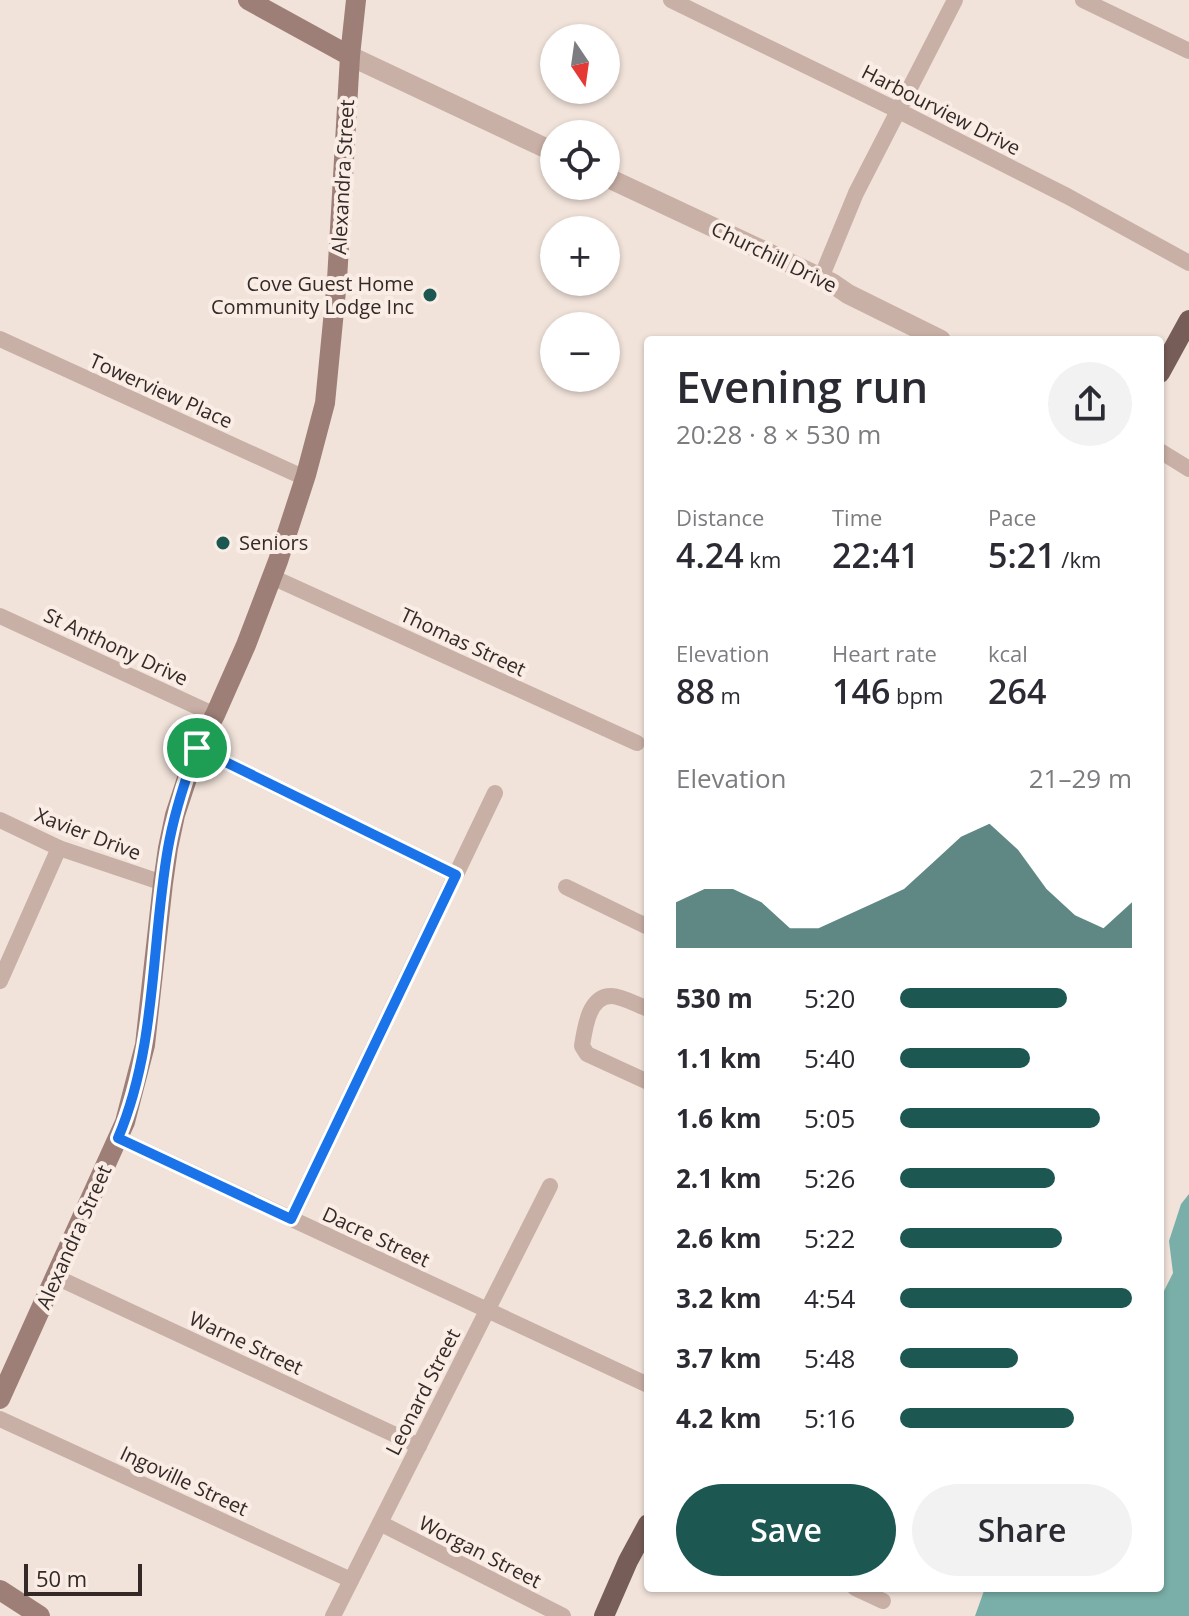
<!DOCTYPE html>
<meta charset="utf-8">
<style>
body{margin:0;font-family:"Open Sans",sans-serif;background:#f2f2f3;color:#2b2b33;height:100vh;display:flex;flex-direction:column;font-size:30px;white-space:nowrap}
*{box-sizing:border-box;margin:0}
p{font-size:26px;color:#7c7c81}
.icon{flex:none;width:44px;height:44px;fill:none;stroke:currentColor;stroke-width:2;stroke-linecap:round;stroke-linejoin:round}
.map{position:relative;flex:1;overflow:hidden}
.details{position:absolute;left:644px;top:336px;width:520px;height:1256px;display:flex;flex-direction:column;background:#fff;border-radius:8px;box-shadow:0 2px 6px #0004}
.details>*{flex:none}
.needle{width:52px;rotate:167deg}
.controls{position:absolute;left:540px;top:24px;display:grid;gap:16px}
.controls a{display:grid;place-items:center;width:80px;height:80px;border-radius:50%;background:#fff;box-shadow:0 2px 6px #0004;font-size:40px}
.scale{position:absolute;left:24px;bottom:20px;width:118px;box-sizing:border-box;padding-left:8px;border:4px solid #352927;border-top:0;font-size:22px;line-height:28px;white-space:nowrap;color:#352927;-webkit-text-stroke:6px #f9ede6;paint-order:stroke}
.pin{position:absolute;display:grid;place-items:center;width:68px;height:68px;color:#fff;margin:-34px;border:4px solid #fff;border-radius:50%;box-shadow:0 2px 8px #0007}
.round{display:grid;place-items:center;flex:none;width:84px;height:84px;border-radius:42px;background:#f2f2f3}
.overview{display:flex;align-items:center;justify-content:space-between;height:136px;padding:0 32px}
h1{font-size:44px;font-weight:600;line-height:60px}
.metrics{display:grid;grid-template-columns:repeat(3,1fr);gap:12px;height:136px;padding:8px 32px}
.metrics div{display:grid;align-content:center}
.metrics b{font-size:34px;font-weight:600}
.metrics small{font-size:22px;font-weight:400}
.metrics p{font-size:22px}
.chart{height:224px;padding:16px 32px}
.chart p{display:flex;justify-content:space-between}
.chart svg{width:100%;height:144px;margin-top:8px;fill:#1c5752;opacity:.7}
.cta{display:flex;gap:16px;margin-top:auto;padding:16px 32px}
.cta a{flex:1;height:92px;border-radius:48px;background:#1c5752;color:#fff;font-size:32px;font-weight:600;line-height:92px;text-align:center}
.cta a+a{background:#f2f2f3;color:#2b2b33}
ul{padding:0 32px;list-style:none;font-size:26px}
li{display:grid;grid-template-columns:128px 96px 1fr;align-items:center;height:60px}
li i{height:20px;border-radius:10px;background:#1c5752}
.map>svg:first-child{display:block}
.water{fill:#79afa8}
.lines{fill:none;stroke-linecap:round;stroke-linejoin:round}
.minor{stroke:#c9b0a6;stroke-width:16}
.tertiary{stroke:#c9b0a6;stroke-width:20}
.secondary{stroke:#9d7f77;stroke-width:20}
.primary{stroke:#775d58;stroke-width:20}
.route-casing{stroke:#fff;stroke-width:16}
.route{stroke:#1a73e8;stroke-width:10}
.poi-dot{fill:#1c5752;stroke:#f9ede6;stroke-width:3}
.labels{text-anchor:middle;stroke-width:8;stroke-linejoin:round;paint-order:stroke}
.street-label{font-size:20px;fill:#352927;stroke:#f9ede6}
.poi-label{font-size:20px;fill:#352927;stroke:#f9ede6;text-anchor:end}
</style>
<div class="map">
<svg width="1189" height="1616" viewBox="0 0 1189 1616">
<rect width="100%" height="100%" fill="#f1e3da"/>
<!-- water -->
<path class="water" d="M1189 1194V1616H975L985 1588H1160V1299L1173 1273 1169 1241 1181 1204Z"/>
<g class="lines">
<!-- minor -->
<g class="minor">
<path d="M671 0 899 111 1067 196 1189 263"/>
<path d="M1083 0 1189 51"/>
<path d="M821 278 856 193 955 0"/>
<path d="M0 339 305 478"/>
<path d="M1160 451 1189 469"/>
<path d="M272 577 637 743"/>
<path d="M0 616 215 715"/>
<path d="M197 748 456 875"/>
<path d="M0 820 59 848 163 883"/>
<path d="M566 887 648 927"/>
<path d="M0 981 59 848"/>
<path d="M648 1009C637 1005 622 996 611 996 589 996 585 1027 582 1046L587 1054 648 1082"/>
<path d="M118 1138 648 1385"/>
<path d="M291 1219 495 793"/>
<path d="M56 1277 419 1446"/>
<path d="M0 1419 351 1580"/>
<path d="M380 1523 563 1616"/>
<path d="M855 1588 883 1601"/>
<path d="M333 1616 550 1186"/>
</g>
<!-- tertiary -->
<g class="tertiary">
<path d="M350 56 554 152"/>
<path d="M606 177 832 283 848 294 941 340"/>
</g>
<!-- secondary -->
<g class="secondary">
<path d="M248 0 350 56"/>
<path d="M0 1399 125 1122 145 1045 163 883 168 848 175 815 197 748 215 715 246 645 278 561 306 475 325 403 337 280 350 56 356 0"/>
<path d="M0 1590 40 1616"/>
</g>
<!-- primary -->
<g class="primary">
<path d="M1160 373 1189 320"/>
<path d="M604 1616 628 1561 648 1524"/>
</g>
</g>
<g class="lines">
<!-- route casing -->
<g class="route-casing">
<path id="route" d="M197 748 456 875 291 1219 118 1138C157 1046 151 945 168 848 174 814 185 780 197 748Z"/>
</g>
<!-- route -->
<use href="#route" class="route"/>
</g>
<!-- markers -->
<g class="poi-dot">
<circle cx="430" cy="295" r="8"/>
<circle cx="223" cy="543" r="8"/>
</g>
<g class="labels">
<!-- street labels -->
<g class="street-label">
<text transform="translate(941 110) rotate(27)" y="7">Harbourview Drive</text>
<text transform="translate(343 177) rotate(-87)" y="7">Alexandra Street</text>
<text transform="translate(774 257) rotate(26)" y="7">Churchill Drive</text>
<text transform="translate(161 391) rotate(24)" y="7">Towerview Place</text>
<text transform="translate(463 642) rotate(25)" y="7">Thomas Street</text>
<text transform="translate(116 647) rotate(25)" y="7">St Anthony Drive</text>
<text transform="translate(88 834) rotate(21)" y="7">Xavier Drive</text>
<text transform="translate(74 1237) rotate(-66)" y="7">Alexandra Street</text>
<text transform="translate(376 1237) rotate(25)" y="7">Dacre Street</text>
<text transform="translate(246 1343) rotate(25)" y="7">Warne Street</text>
<text transform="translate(423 1392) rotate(-63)" y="7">Leonard Street</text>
<text transform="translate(184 1481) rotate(25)" y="7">Ingoville Street</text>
<text transform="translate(480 1552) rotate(27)" y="7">Worgan Street</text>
</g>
<!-- poi labels -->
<g class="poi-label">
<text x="414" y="291">Cove Guest Home<tspan x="414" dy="23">Community Lodge Inc</tspan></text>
<text x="239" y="550" text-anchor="start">Seniors</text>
</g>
</g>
</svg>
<div class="controls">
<a><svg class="needle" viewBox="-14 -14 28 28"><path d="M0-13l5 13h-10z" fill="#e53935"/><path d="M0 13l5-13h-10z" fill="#7c7c81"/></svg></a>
<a><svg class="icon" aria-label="locate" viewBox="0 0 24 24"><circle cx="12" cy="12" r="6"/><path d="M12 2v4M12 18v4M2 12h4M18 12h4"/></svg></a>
<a>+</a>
<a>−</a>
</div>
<div class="scale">50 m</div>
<div class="pin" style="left:197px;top:748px;background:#1e9e55"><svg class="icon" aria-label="arrive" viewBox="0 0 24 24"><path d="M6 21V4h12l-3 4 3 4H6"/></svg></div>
<section class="details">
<div class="overview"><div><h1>Evening run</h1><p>20:28 · 8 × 530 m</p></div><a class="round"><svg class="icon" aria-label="share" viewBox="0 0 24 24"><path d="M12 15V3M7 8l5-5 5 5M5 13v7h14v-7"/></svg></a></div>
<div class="metrics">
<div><p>Distance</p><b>4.24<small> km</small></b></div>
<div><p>Time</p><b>22:41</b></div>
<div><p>Pace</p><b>5:21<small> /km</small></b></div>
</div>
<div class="metrics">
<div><p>Elevation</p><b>88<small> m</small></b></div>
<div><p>Heart rate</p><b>146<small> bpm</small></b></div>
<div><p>kcal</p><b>264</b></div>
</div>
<div class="chart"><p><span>Elevation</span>21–29 m</p>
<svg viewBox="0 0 160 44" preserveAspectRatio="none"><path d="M0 44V30L10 26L20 26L30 30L40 38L50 38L60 34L70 30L80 26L90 18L100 10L110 6L120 14L130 26L140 34L150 38L160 30V44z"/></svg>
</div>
<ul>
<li><b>530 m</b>5:20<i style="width:72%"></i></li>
<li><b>1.1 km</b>5:40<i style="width:56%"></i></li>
<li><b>1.6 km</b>5:05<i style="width:86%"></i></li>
<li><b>2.1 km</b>5:26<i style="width:67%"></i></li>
<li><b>2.6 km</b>5:22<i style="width:70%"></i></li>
<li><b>3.2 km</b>4:54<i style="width:100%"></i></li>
<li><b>3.7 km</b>5:48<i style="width:51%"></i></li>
<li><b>4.2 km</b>5:16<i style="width:75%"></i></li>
</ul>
<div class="cta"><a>Save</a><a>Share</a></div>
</section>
</div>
